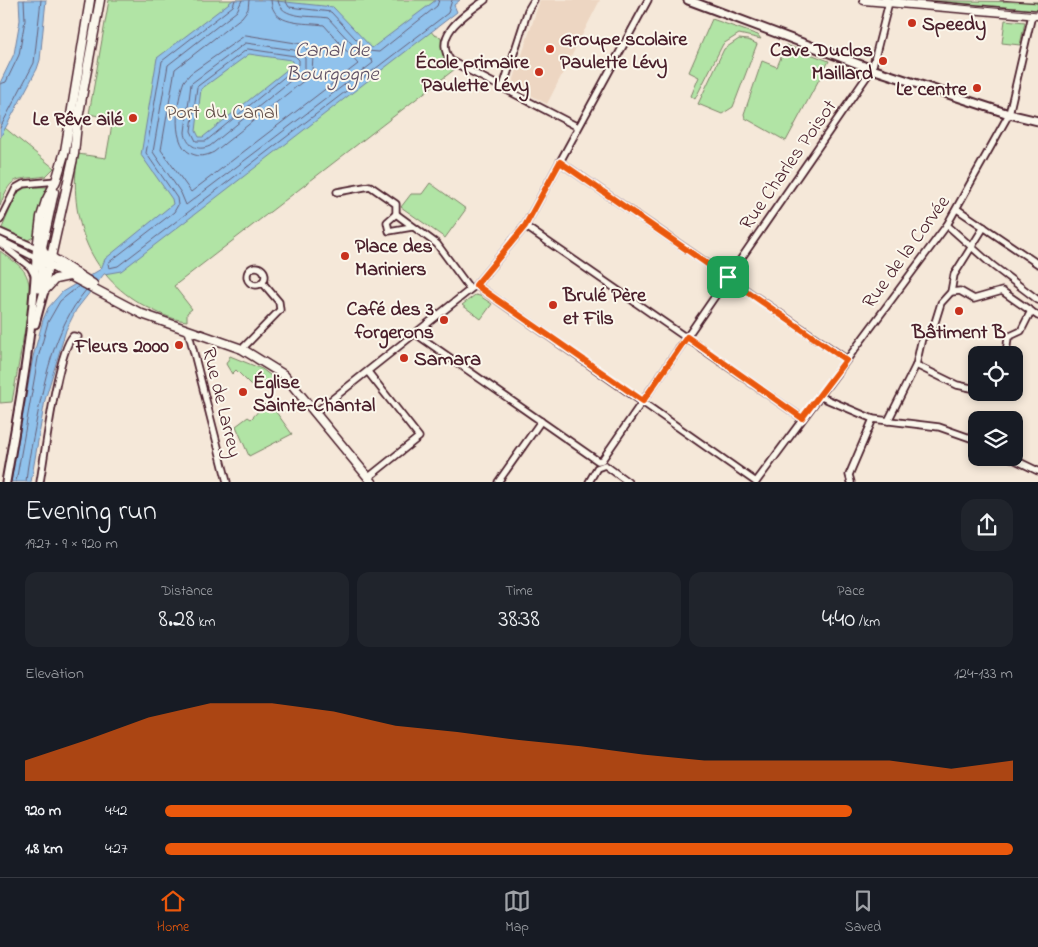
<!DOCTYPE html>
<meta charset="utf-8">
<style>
body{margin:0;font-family:"Indie Flower",sans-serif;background:#20242c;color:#f1f3f6;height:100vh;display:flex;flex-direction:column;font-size:19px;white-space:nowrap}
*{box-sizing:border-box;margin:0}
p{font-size:16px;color:#9ea1a6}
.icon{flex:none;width:28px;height:28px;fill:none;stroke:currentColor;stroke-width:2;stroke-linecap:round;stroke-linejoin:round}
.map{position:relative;height:482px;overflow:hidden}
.panel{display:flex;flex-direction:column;background:#171b24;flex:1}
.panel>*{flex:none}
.buttons{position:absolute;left:968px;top:346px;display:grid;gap:10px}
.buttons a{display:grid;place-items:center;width:55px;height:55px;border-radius:10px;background:#171b24;box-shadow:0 2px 8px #0003;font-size:25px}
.pin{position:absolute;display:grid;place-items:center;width:42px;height:42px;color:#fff;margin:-21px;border-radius:10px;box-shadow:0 2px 8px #0006}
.round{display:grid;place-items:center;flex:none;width:52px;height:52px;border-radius:15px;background:#20242c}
.summary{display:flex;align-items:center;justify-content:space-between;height:85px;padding:0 25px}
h1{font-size:28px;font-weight:600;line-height:38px}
.figures{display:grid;grid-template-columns:repeat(3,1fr);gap:8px;height:85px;padding:5px 25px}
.figures div{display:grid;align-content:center;border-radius:12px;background:#20242c;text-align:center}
.figures b{font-size:25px;font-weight:600}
.figures small{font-size:14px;font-weight:400}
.figures p{font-size:14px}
.chart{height:140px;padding:10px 25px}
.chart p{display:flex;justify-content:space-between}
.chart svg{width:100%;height:90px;margin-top:5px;fill:#ea580c;opacity:.7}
ul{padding:0 25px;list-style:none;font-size:16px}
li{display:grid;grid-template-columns:80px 60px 1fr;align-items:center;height:38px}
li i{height:12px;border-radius:6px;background:#ea580c}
.tab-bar{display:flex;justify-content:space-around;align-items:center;height:70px;border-top:1px solid #363941;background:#171b24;font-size:14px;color:#9ea1a6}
.tab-bar a{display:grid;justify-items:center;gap:2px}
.tab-bar .active{color:#ea580c}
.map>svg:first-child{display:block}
.built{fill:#edd6c2}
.green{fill:#b1e4a5;stroke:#7e8268}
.water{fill:#90c2ec;stroke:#74819f;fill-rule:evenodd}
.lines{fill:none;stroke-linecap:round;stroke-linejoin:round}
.shore{stroke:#666078;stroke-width:1}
.minor-casing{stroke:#4a1f2b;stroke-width:9}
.tertiary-casing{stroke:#4a1f2b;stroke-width:11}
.secondary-casing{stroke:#4a1f2b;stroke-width:11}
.minor{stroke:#fbf7ec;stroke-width:5.5}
.tertiary{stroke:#fbf7ec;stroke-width:7}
.secondary{stroke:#fbf7ec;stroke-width:8}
.tram{stroke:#4a1f2b;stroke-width:1}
.route-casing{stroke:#fff;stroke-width:10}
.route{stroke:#ea580c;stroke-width:6}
.poi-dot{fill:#c8321e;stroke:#fbf7ec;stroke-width:2}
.labels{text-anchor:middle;stroke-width:4;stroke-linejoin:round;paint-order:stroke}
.poi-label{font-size:20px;font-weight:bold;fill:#4a1f2b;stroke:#fbf7ec;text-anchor:start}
.park-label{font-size:20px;fill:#64504a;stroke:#fbf7ec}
.street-label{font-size:20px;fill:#4a1f2b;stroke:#fbf7ec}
.water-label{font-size:21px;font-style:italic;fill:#5f5065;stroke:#fbf7ec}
</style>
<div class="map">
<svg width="1038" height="482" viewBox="0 0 1038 482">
<rect width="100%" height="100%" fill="#f5e8d9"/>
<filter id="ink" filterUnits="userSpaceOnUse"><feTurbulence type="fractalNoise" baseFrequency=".02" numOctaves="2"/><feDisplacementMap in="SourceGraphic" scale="10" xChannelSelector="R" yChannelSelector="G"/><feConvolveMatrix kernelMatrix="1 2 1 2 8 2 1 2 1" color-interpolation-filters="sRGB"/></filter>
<g filter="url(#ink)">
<!-- built -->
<path class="built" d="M540 0H600L547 104 512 85Z"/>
<!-- green -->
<g class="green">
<path d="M109 0H436L418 15 434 35 441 37 442 47 449 66 455 69 174 286 192 309 187 313V321C175 320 162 315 151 309 90 281 67 218 78 154L106 158 113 119 89 114Z"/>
<path d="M890 0 1038 2V13Z"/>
<path d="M712 19 758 35 761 39 739 34 723 44 695 99 691 96 699 77 689 72Z"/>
<path d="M1005 20 1025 22 1020 45 1002 43Z"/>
<path d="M739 39 748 40 757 44 733 107 722 114 698 104 724 49Z"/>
<path d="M786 45 829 61 786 141 745 118 744 114 762 61 777 67Z"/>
<path d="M5 128 54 168 46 176C17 181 12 172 0 206V138Z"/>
<path d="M430 183 466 209 445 238 401 207 411 194H422Z"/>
<path d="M26 187H48L49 189 35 236 28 240 2 228 17 193Z"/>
<path d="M0 251C23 268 30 270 30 300L12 402 0 403Z"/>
<path d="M475 295 480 296 492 304 481 319 462 305Z"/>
<path d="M230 356 262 369 275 379 264 390 255 380 251 385 236 370 232 374 226 364Z"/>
<path d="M268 401 292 434 249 456 236 426 248 417 251 419Z"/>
</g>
<!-- water -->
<g class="water">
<path d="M19 0H46L40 60 37 69 0 138V83L14 54 20 20Z"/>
<path d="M233 0H267L333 7 372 48 436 0H460L454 5 457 12 121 271 104 274 76 310 66 330 45 400 31 482H11L33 357 43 320 48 308 62 292 101 269 105 259 173 204 172 199 141 155 157 58ZM249 54 291 60 294 64 203 137H199L196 131 201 89Z"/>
</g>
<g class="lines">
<!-- shore -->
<g class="shore">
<path d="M235 0 233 6 162 61 146 153 177 198 178 205 174 212 108 263 109 268 118 266 448 13 452 0"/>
<path d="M242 0 237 11 168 65 153 152 181 193 186 205 373 63 372 60 363 56 328 18C313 15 280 20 278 0"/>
<path d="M249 0 248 9 242 17 175 69 161 150 191 192 358 64 324 25C305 22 272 27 271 0"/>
<path d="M285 0 289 7 331 12 367 51 379 52 437 6 439 0"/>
<path d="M246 35 302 44 313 57 312 70 306 79 214 152C208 155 202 157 195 155 169 149 177 99 184 81L190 74Z"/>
<path d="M246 43 294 50 305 58V69L210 146C197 152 186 145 185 132L191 84Z"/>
<path d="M248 49 295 56 299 60V65L206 141H196L191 131 197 87Z"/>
<path d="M0 84 6 82 19 55 25 20 24 0"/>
<path d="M0 128 34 63 41 0"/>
<path d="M16 482 38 358 48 322 60 301 79 286"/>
<path d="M26 482C27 466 31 449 34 433 44 382 53 330 86 290"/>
</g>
<!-- minor casing -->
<g class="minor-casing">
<g id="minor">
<path d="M485 0C466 14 431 35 451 61L578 127"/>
<path d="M503 87 528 10 534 0"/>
<path d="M560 162 846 359"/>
<path d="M337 192 370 186 396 204V214"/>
<path d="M957 209 1038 264"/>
<path d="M396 214 437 244 470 289"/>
<path d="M396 214 387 222 389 231 412 227"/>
<path d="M0 220 16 188 23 184 56 181"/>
<path d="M947 225 992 265 1038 300"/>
<path d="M525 226 802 418"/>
<path d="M0 232 36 248"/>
<path d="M0 240 36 258"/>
<path d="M0 243 30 267 35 276"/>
<circle cx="256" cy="276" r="9"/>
<path d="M476 285 756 482"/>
<path d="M951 292 960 291 974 299 1002 291 1038 316"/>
<path d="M188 330 227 482"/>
<path d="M416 334 598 461 602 460 872 69 889 2"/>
<path d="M242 349 280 310 279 302 262 282"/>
<path d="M1006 355 1008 337 1021 331 1031 311"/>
<path d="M916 365 957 385 976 389"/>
<path d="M368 372 419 437 369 477"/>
<path d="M819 396 873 419 939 427 976 440"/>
<path d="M316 412 476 285 525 226 648 0"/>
<path d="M888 421 916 365 922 338 932 332 941 303 951 292 954 275 984 227"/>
<path d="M1011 458 1038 471"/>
<path d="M40 482C45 454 57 353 73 336L78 337"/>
<path d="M498 482 541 421"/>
<path d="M589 482 597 468 605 465 628 482"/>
<path d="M756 482 947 225 1009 114 1032 15"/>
<path d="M851 482 849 475 873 419"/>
</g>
</g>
<!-- tertiary casing -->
<g class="tertiary-casing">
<g id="tertiary">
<path d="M688 0 872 69 1009 114 1038 121"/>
<path d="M39 289 42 271 39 256"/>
<path d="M35 324 44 291 49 261"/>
<path d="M6 482C19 407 33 334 36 258"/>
</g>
</g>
<!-- secondary casing -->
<g class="secondary-casing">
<g id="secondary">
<path d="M90 0 65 151 56 181 46 201 41 217 36 258 142 314 242 349 284 375 372 482"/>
<path d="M864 0 1038 15"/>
<path d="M48 255 93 284"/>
<path d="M51 257 74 154 77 124 100 0"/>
<path d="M48 265 42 247 54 192"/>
<path d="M44 291 55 279 69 276"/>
</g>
</g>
<!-- minor -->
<use href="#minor" class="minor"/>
<!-- tertiary -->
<use href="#tertiary" class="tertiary"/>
<!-- secondary -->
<use href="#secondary" class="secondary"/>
<!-- tram -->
<g class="tram">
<path d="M906 0 1038 12"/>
<path d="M1000 0 1038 3"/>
</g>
</g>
</g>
<g class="lines" filter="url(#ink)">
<!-- route casing -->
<g class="route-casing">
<path id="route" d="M560 162 846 360 802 418 687 337 643 401 476 285 525 226Z"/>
</g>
<!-- route -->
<use href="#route" class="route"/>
</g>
<!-- markers -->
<g class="poi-dot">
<circle cx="912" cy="23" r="5"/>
<circle cx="550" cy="49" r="5"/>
<circle cx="883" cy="61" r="5"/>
<circle cx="539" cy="72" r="5"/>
<circle cx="977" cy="88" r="5"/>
<circle cx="133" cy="118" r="5"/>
<circle cx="345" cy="256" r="5"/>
<circle cx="553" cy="305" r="5"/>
<circle cx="959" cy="311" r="5"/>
<circle cx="444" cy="320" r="5"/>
<circle cx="179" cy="345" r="5"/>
<circle cx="404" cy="358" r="5"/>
<circle cx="243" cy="392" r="5"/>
</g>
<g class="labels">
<!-- poi labels -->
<g class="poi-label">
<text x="922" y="30">Speedy</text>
<text x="560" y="45">Groupe scolaire<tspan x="560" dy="23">Paulette Lévy</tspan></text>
<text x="873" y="56" text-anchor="end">Cave Duclos<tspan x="873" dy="23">Maillard</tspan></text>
<text x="529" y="68" text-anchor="end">École primaire<tspan x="529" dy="23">Paulette Lévy</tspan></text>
<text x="967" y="95" text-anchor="end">Le centre</text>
<text x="123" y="125" text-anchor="end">Le Rêve ailé</text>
<text x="355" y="252">Place des<tspan x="355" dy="23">Mariniers</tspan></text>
<text x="563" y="301">Brulé Père<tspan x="563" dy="23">et Fils</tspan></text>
<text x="434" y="315" text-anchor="end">Café des 3<tspan x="434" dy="23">forgerons</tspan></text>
<text x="959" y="338" text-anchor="middle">Bâtiment B</text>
<text x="169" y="352" text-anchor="end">Fleurs 2000</text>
<text x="414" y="365">Samara</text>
<text x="253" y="388">Église<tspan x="253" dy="23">Sainte-Chantal</tspan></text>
</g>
<!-- park labels -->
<g class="park-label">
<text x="222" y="118">Port du Canal</text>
</g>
<!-- street labels -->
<g class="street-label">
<text transform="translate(787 164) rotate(-55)" y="7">Rue Charles Poisot</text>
<text transform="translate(905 251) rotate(-54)" y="7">Rue de la Corvée</text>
<text transform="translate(223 402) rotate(76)" y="7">Rue de Larrey</text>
</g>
<!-- water labels -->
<g class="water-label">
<text x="332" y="56">Canal de<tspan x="332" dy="24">Bourgogne</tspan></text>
</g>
</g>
</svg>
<div class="buttons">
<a><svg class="icon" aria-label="locate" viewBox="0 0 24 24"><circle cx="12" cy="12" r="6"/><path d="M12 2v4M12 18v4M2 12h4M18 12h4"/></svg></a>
<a><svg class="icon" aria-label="layers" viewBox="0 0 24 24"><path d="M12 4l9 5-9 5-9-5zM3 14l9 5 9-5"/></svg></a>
</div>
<div class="pin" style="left:728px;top:277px;background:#1e9e55"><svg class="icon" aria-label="arrive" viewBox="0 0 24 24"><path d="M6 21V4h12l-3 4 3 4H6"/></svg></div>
</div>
<section class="panel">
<div class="summary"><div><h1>Evening run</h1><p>19:27 · 9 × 920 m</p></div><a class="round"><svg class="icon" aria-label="share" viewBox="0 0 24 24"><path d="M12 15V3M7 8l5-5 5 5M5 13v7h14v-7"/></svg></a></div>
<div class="figures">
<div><p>Distance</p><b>8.28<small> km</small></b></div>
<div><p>Time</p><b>38:38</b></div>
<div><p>Pace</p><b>4:40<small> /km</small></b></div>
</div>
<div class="chart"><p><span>Elevation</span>124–133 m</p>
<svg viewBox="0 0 160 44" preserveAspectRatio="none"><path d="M0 44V34L10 24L20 13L30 6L40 6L50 10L60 17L70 20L80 24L90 27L100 31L110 34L120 34L130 34L140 34L150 38L160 34V44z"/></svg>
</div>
<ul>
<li><b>920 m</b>4:42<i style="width:81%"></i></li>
<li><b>1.8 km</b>4:27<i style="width:100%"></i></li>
</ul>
</section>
<nav class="tab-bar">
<a class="active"><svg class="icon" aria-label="home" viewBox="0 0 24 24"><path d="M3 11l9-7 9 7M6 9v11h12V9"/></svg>Home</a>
<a><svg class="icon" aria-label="map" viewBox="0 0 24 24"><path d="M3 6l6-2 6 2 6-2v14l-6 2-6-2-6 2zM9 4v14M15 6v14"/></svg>Map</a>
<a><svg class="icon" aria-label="saved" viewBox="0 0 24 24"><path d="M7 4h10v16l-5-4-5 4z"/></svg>Saved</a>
</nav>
